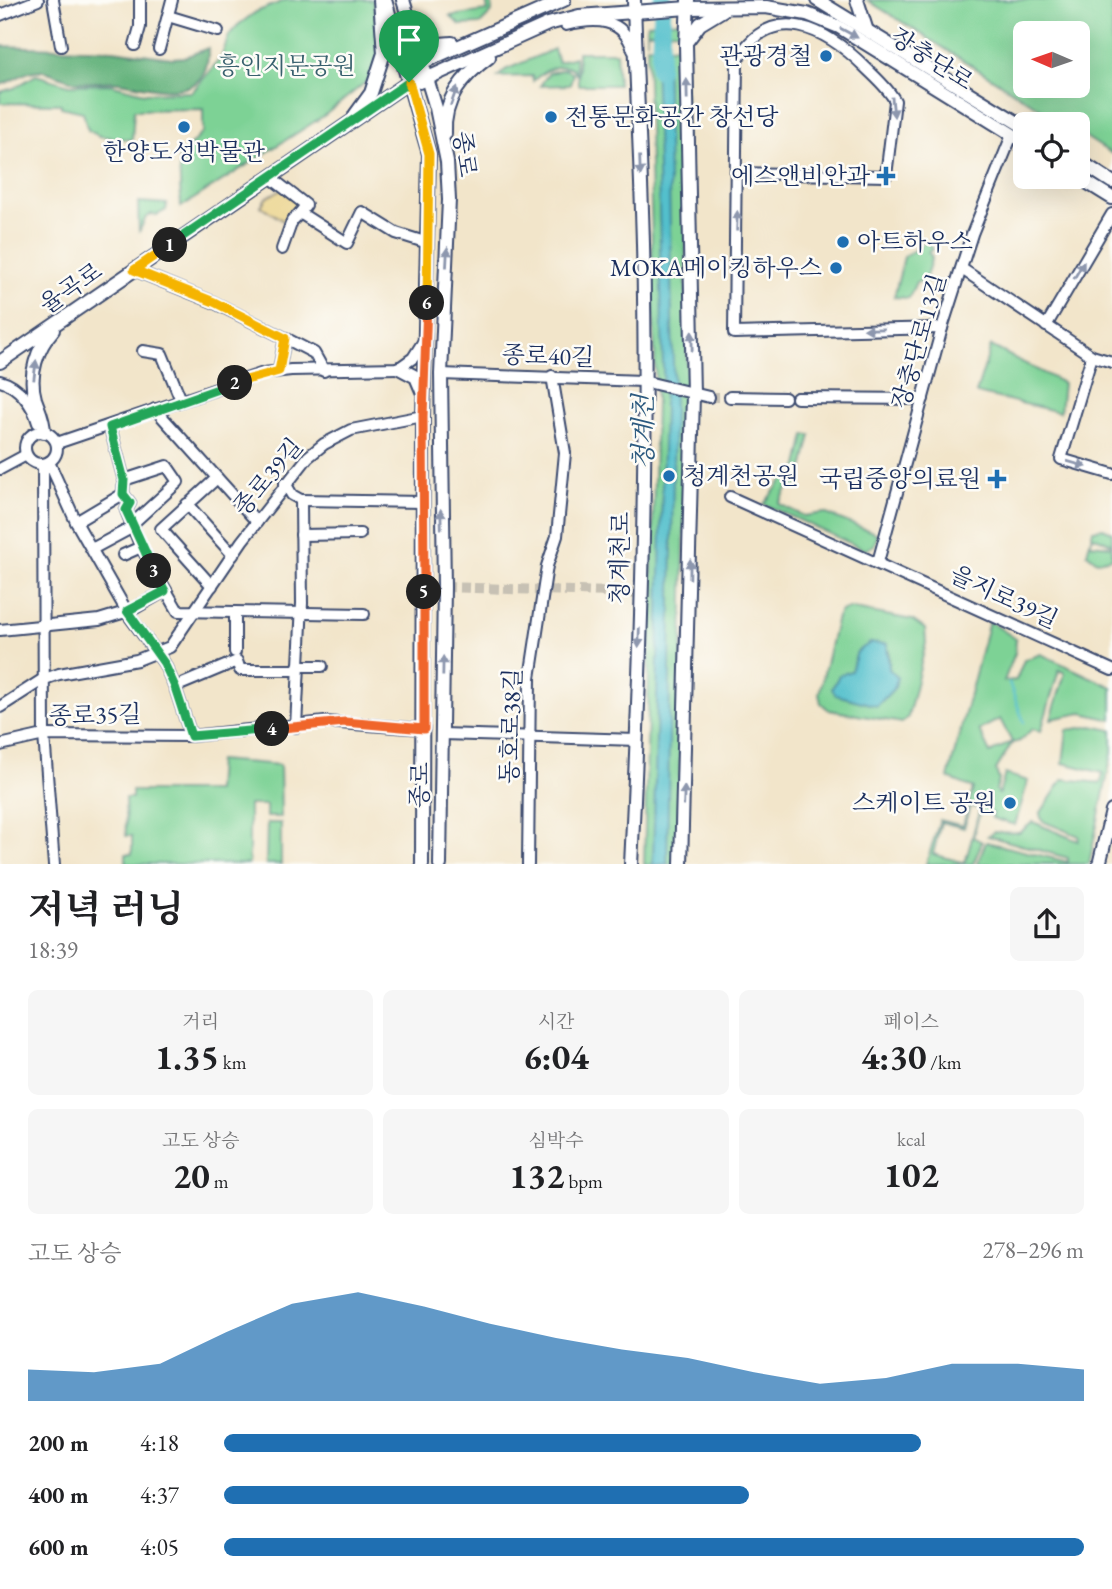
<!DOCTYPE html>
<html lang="ko">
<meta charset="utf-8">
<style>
body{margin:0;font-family:"EB Garamond","Noto Serif KR",serif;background:#f6f6f6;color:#202124;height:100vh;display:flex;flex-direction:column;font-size:26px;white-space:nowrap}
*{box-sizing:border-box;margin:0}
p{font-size:23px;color:#757577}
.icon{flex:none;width:38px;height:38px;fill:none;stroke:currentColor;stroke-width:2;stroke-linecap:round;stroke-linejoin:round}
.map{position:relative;height:864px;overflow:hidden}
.side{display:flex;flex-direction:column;background:#fff;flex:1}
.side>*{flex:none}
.needle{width:46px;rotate:272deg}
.fabs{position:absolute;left:1013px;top:21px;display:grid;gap:14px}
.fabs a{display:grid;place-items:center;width:77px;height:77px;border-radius:10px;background:#fff;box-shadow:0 7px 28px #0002;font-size:35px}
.pin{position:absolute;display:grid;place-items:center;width:60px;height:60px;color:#fff;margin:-72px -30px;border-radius:50% 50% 50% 0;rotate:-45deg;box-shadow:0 0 7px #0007}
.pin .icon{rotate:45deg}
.km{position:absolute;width:35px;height:35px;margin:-18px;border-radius:50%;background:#222;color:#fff;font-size:19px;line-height:35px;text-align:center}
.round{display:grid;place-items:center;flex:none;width:74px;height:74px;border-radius:10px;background:#f6f6f6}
.summary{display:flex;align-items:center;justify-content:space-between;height:119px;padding:0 28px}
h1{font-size:38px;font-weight:700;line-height:52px}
.metrics{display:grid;grid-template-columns:repeat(3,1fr);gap:10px;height:119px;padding:7px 28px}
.metrics div{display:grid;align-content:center;border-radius:10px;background:#f6f6f6;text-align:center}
.metrics b{font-size:35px;font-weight:700}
.metrics small{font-size:19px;font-weight:400}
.metrics p{font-size:19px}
.chart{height:196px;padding:14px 28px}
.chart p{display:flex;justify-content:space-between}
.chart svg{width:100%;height:126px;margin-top:7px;fill:#1f6fb2;opacity:.7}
ul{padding:0 28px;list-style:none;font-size:23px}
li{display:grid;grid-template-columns:112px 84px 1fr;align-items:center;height:52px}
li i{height:18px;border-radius:9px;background:#1f6fb2}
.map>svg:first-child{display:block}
.green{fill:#7dd295;stroke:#4c807a;stroke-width:2;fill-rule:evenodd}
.forest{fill:#66b47e;stroke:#40726e;stroke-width:2}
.sand{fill:#eeda9e;stroke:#84847e;stroke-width:2}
.water{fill:#53c0cc;stroke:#377895;stroke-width:2}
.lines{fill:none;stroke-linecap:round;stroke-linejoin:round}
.stream{stroke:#53c0cc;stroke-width:2.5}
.river{stroke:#53c0cc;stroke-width:18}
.minor-tunnel{stroke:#c7c1b4;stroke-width:10;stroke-dasharray:10 5;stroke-linecap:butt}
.minor-casing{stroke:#3b4a6e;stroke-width:14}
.major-casing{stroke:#3b4a6e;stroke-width:16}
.minor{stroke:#fff;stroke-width:10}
.major{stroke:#fff;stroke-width:12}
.oneway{fill:#8d97ae}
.split-1-casing{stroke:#fff;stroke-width:14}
.split-2-casing{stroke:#fff;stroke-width:14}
.split-3-casing{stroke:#fff;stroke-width:14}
.split-4-casing{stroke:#fff;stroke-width:14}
.split-5-casing{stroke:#fff;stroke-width:14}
.split-6-casing{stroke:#fff;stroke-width:14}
.split-7-casing{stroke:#fff;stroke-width:14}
.split-1{stroke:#22a559;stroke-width:9}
.split-2{stroke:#f5b400;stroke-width:9}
.split-3{stroke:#22a559;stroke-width:9}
.split-4{stroke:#22a559;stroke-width:9}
.split-5{stroke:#f0652b;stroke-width:9}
.split-6{stroke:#f0652b;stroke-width:9}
.split-7{stroke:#f5b400;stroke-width:9}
.poi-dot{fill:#1f6fb2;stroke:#fdfcf7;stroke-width:2.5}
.labels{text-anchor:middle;stroke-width:5;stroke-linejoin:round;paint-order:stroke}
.poi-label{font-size:24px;fill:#1b2f5e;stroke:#fdfcf7;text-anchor:end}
.street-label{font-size:24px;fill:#1b2f5e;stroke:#fdfcf7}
.park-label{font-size:24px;fill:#38606e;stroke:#fdfcf7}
.water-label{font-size:26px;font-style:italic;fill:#2c5a7f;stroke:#fdfcf7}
</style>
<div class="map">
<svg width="1112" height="865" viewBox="0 0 1112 865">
<rect width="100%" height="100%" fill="#fdfcf7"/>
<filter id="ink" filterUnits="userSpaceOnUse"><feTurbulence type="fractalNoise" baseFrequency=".0143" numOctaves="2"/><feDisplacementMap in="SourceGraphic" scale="14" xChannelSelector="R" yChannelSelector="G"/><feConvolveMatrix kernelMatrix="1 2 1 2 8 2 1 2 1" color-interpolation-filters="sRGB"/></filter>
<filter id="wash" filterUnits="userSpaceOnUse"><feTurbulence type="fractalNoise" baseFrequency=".00686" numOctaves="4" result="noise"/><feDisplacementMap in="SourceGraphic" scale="28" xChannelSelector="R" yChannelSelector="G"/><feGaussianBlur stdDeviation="1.57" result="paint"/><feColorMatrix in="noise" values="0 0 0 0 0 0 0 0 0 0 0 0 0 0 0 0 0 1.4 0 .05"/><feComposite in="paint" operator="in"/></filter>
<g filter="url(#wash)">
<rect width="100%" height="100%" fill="#f2e5ca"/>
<!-- green -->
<g class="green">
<path d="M286 0H373L381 49 371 78 325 115 181 207 179 157 203 132V109L134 110 132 140 99 136 88 130 83 112 61 107V104L0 103V92L14 88 36 75 69 85 110 84 144 93 192 92 221 58 229 35 238 25 256 12Z"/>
<path d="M486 0H492V12L480 24 460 25 450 16 488 11Z"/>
<path d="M867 0H1112V154L1078 132V124H1065ZM1026 33H1078V86H1026Z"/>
<path d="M681 21 683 23 684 46 687 385 678 864 644 865 656 402 647 46 664 48 684 45 683 31 647 32V42V24Z"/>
<path d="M554 49 558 62 575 57 576 74 572 68C556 63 544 71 533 81L532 76 498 77 505 70Z"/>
<path d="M578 52H616L618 85H578Z"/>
<path d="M565 69 573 73 570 85 540 86 549 73Z"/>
<path d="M138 202 167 204 166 210 157 215 151 214 145 219 139 232Z"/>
<path d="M927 241 933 249 928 252 932 257 926 276 928 281 916 282 909 298 894 297 904 257Z"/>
<path d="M991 346 1063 383 1060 412 976 393Z"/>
<path d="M805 435H811L799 486 788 487 779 504 804 516 824 513 878 534 874 545 865 550 764 504 784 478 795 479Z"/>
<path d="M1103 528 1112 532V544L1093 536 1090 544 1112 546V558L1097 561 1087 553 1093 530Z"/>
<path d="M849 608 912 620 925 629 926 643 908 717 902 723 829 710 821 703 819 694 837 617 841 611ZM889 651V669L895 687 877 706 836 695 852 671 857 652Z"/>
<path d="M989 621 1016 639 1015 653 1004 681 1016 680 1024 660 1041 654 1112 687V720L1082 713 1051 719 1065 673 1059 670 1041 731 1032 729 1020 741 1012 743 996 770 999 780 996 790 999 794 1005 774 1028 781 1015 825 992 818 993 813 979 814 973 837 982 842 973 864H926L940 820 963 826 973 788 948 778ZM1000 719 1012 742 990 753 979 730ZM970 806 980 809 965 863 933 854 941 822 964 828Z"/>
<path d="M1092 726 1112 730V753L1089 864H977L986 842 1068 862V858L988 836 995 832 1019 833 1033 822 1078 841 1079 836 1042 821 1040 814 1063 779 1101 783 1103 773 1063 763 1067 730Z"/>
<path d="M218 760 280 765 281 817H266V805H249V864H126V854H132V836H126L125 798H132V791H216Z"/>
<path d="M267 823H281V864H266Z"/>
</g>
<!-- forest -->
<path class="forest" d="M0 46 113 50 172 58 185 57 208 48C211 106 155 88 119 82 105 80 90 84 76 82 63 79 48 69 35 71 23 72 12 82 0 85Z"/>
<!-- sand -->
<path class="sand" d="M282 189 303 206 285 222 261 206 266 198Z"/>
<!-- water -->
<g class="water">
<path d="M655 49H666L674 408 667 864 653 865 664 407Z"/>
<path d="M870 643 887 644 889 669 897 677 895 687 877 706 836 695 832 689 839 675 851 671 857 652Z"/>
</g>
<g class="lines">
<!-- stream -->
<path class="stream" d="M1009 683 1024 722"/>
<!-- river -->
<path class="river" d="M659 70 663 0"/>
</g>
</g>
<g filter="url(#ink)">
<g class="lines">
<!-- minor-tunnel -->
<g class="minor-tunnel">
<path d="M709 397H730"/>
<path d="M444 587 641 593"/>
</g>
<!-- minor casing -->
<g class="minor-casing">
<g id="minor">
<path d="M53 0 61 46"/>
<path d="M0 15 38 0"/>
<path d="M168 16 218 31"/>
<path d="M566 25C595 18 623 17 633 50"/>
<path d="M135 45 140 27V0"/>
<path d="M159 49 172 0"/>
<path d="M738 173 886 176 895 101C889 89 876 78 866 68 826 28 772 0 737 60L734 333 942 328"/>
<path d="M270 177 306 205 300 213 347 243 362 212 396 233 428 243"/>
<path d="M282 249 292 221 300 213"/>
<path d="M962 269 1092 356 1112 362"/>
<path d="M134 270 213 302 285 338 314 353 324 371"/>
<path d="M1046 326 1112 214"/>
<path d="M143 351 162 354 181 400"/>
<path d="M1092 356 1061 459 1112 474"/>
<path d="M279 371 285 338"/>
<path d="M441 374 643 381 709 397"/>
<path d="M0 381C19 386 33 405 38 423"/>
<path d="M730 397 785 398"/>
<path d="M797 398 923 399"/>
<path d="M155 409 257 522"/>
<circle cx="41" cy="448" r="16"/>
<path d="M57 443 264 373 291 370 399 368 413 358 425 339"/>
<path d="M49 462 76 522 130 617 164 663 175 687 191 736"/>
<path d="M43 464 44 735 54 865"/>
<path d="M0 469 26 455"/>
<path d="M124 480 167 466 178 482 132 524"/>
<path d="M285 483 292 495 301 500 302 603 296 727"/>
<path d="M123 494 130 503 126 510 141 547 178 611 364 614"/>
<path d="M730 497 1112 670"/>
<path d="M301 500 423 502"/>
<path d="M187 504 233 555"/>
<path d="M76 522 123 494 124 480 110 427"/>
<path d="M301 535 360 534"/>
<path d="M92 549 133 527"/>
<path d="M123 555 141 547"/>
<path d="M878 562 942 328 972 234 1012 135"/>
<path d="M212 586 161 529 217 478"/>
<path d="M0 630 99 620 132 610 165 591"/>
<path d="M235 652V614"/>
<path d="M298 666H322"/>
<path d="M175 687 237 661 240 670H298"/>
<path d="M0 707 42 680 59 674 137 660 170 647 242 541 308 457 324 444 351 430 423 416"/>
<path d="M442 734 637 740"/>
<path d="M0 745 44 735 191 736 325 722 424 729"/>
<path d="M528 865 530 678 547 566 557 536 565 453 552 376"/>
</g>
</g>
<!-- major casing -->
<g class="major-casing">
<g id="major">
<path d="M385 0 429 154 423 416 422 865"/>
<path d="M403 0 436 108 447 162 449 200 441 374 444 587 440 865"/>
<path d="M817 0 1026 128"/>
<path d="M857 0 866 28"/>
<path d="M413 33 426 45 452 43"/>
<path d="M688 40 700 24 723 10"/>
<path d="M419 82 548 24 579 16 688 8 766 7 807 14 839 27 1026 143"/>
<path d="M355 115 371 93 384 53 380 0"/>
<path d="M445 134C443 99 463 76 489 57"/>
<path d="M1078 160 1112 182"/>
<path d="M1078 177 1112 198"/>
<path d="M0 362 409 82 421 63 564 0"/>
<path d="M399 368 416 377 422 391"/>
<path d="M44 432C44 420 39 410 35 399 28 375 37 348 53 330"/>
<path d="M631 865C641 658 648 450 643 244 641 163 636 81 634 0"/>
<path d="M681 865 693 394 686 44 688 0"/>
<path d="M1099 865 1112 811"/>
</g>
</g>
<!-- minor -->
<use href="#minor" class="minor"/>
<!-- major -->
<use href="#major" class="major"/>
</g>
<!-- one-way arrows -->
<defs><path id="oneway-solid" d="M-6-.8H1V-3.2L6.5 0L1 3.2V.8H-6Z" transform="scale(1.75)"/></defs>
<g class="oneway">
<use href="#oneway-solid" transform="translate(849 33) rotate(29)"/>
<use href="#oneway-solid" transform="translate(687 89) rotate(-91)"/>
<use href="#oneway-solid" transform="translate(454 96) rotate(-70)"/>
<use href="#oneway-solid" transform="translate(893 107) rotate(84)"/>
<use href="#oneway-solid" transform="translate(640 166) rotate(88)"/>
<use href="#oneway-solid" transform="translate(737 221) rotate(-88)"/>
<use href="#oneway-solid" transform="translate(447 257) rotate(-87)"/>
<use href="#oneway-solid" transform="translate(1079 270) rotate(-60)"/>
<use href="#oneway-solid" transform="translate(874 329) rotate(179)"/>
<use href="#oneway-solid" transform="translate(692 341) rotate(-91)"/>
<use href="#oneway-solid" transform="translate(35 370) rotate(-83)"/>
<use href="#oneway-solid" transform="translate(1077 464) rotate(16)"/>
<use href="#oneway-solid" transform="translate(441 519) rotate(-92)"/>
<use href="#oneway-solid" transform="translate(690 569) rotate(-89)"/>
<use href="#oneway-solid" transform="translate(639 638) rotate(92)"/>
<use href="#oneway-solid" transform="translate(443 666) rotate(-89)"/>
<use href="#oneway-solid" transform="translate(684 796) rotate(-88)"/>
</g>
</g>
<g class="lines" filter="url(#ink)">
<!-- split-1 casing -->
<g class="split-1-casing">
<path id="split-1" d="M170 245 409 82"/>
</g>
<!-- split-2 casing -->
<g class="split-2-casing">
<path id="split-2" d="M170 245 134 270 214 302 285 338 279 371 235 383"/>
</g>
<!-- split-3 casing -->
<g class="split-3-casing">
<path id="split-3" d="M154 571 126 510 130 503 123 494 124 480 110 427 235 383"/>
</g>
<!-- split-4 casing -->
<g class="split-4-casing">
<path id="split-4" d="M154 571 165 591 127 611 164 663 175 687 191 736 272 729"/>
</g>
<!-- split-5 casing -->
<g class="split-5-casing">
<path id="split-5" d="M272 729 345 722 424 729V592"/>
</g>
<!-- split-6 casing -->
<g class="split-6-casing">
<path id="split-6" d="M424 592 423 416 427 303"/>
</g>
<!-- split-7 casing -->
<g class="split-7-casing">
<path id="split-7" d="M409 82 429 154 427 303"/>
</g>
<!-- split-1 -->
<use href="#split-1" class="split-1"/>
<!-- split-2 -->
<use href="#split-2" class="split-2"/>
<!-- split-3 -->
<use href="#split-3" class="split-3"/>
<!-- split-4 -->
<use href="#split-4" class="split-4"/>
<!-- split-5 -->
<use href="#split-5" class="split-5"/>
<!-- split-6 -->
<use href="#split-6" class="split-6"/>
<!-- split-7 -->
<use href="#split-7" class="split-7"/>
</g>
<!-- markers -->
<g class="poi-dot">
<circle cx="826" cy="56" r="7"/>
<circle cx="551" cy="117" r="7"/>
<circle cx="184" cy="127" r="7"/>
<path d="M882.5 165.5h7v7h7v7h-7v7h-7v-7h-7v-7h7z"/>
<circle cx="843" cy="242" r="7"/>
<circle cx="836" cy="268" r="7"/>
<circle cx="669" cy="476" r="7"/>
<path d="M993.5 468.5h7v7h7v7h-7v7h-7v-7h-7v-7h7z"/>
<circle cx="1010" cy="803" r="7"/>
</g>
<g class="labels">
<!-- poi labels -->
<g class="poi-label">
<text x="812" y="64">관광경철</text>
<text x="565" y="125" text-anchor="start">전통문화공간 창선당</text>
<text x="184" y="160" text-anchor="middle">한양도성박물관</text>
<text x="870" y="184">에스앤비안과</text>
<text x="857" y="250" text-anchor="start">아트하우스</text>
<text x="822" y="276">MOKA메이킹하우스</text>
<text x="683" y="484" text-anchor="start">청계천공원</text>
<text x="981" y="487">국립중앙의료원</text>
<text x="996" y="811">스케이트 공원</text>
</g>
<!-- street labels -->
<g class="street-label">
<text transform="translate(932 59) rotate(33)" y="8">장충단로</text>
<text transform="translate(465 154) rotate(82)" y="8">종로</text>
<text transform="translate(71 288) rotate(-35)" y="8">율곡로</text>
<text transform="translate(919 341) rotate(-74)" y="8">장충단로13길</text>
<text transform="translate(548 356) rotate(2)" y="8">종로40길</text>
<text transform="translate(268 477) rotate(-50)" y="8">종로39길</text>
<text transform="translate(620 558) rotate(-89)" y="8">청계천로</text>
<text transform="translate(1004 597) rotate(25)" y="8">을지로39길</text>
<text transform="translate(95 715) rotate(-1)" y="8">종로35길</text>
<text transform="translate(511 726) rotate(-88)" y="8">동호로38길</text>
<text transform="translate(420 785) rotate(-89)" y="8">종로</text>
</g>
<!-- park labels -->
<g class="park-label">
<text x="286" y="74">흥인지문공원</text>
</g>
<!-- water labels -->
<g class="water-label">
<text transform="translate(643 432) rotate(-90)" y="9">청계천</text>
</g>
</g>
</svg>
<div class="fabs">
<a><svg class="needle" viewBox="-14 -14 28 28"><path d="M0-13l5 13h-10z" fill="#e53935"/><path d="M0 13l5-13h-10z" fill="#757577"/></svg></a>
<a><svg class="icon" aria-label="locate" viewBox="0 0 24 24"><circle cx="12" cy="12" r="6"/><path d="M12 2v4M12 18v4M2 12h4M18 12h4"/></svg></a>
</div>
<div class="pin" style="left:409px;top:82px;background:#1e9e55"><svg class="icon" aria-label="arrive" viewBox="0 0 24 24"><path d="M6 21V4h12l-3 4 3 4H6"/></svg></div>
<b class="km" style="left:170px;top:245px">1</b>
<b class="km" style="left:235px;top:383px">2</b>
<b class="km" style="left:154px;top:571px">3</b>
<b class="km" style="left:272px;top:729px">4</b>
<b class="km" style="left:424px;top:592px">5</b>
<b class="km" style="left:427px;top:303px">6</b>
</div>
<section class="side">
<div class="summary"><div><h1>저녁 러닝</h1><p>18:39</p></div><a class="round"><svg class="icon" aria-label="share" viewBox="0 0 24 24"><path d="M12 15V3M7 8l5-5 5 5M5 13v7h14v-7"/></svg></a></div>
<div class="metrics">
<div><p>거리</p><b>1.35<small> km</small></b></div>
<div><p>시간</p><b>6:04</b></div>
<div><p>페이스</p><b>4:30<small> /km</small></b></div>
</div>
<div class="metrics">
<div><p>고도 상승</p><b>20<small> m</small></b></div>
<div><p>심박수</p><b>132<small> bpm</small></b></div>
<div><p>kcal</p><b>102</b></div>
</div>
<div class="chart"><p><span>고도 상승</span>278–296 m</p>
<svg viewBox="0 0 160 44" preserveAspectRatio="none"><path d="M0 44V33L10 34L20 31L30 20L40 10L50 6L60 11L70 17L80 22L90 26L100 29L110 34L120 38L130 36L140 31L150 31L160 33V44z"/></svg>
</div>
<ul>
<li><b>200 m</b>4:18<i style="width:81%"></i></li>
<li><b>400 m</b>4:37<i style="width:61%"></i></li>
<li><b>600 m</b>4:05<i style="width:100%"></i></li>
</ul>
</section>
